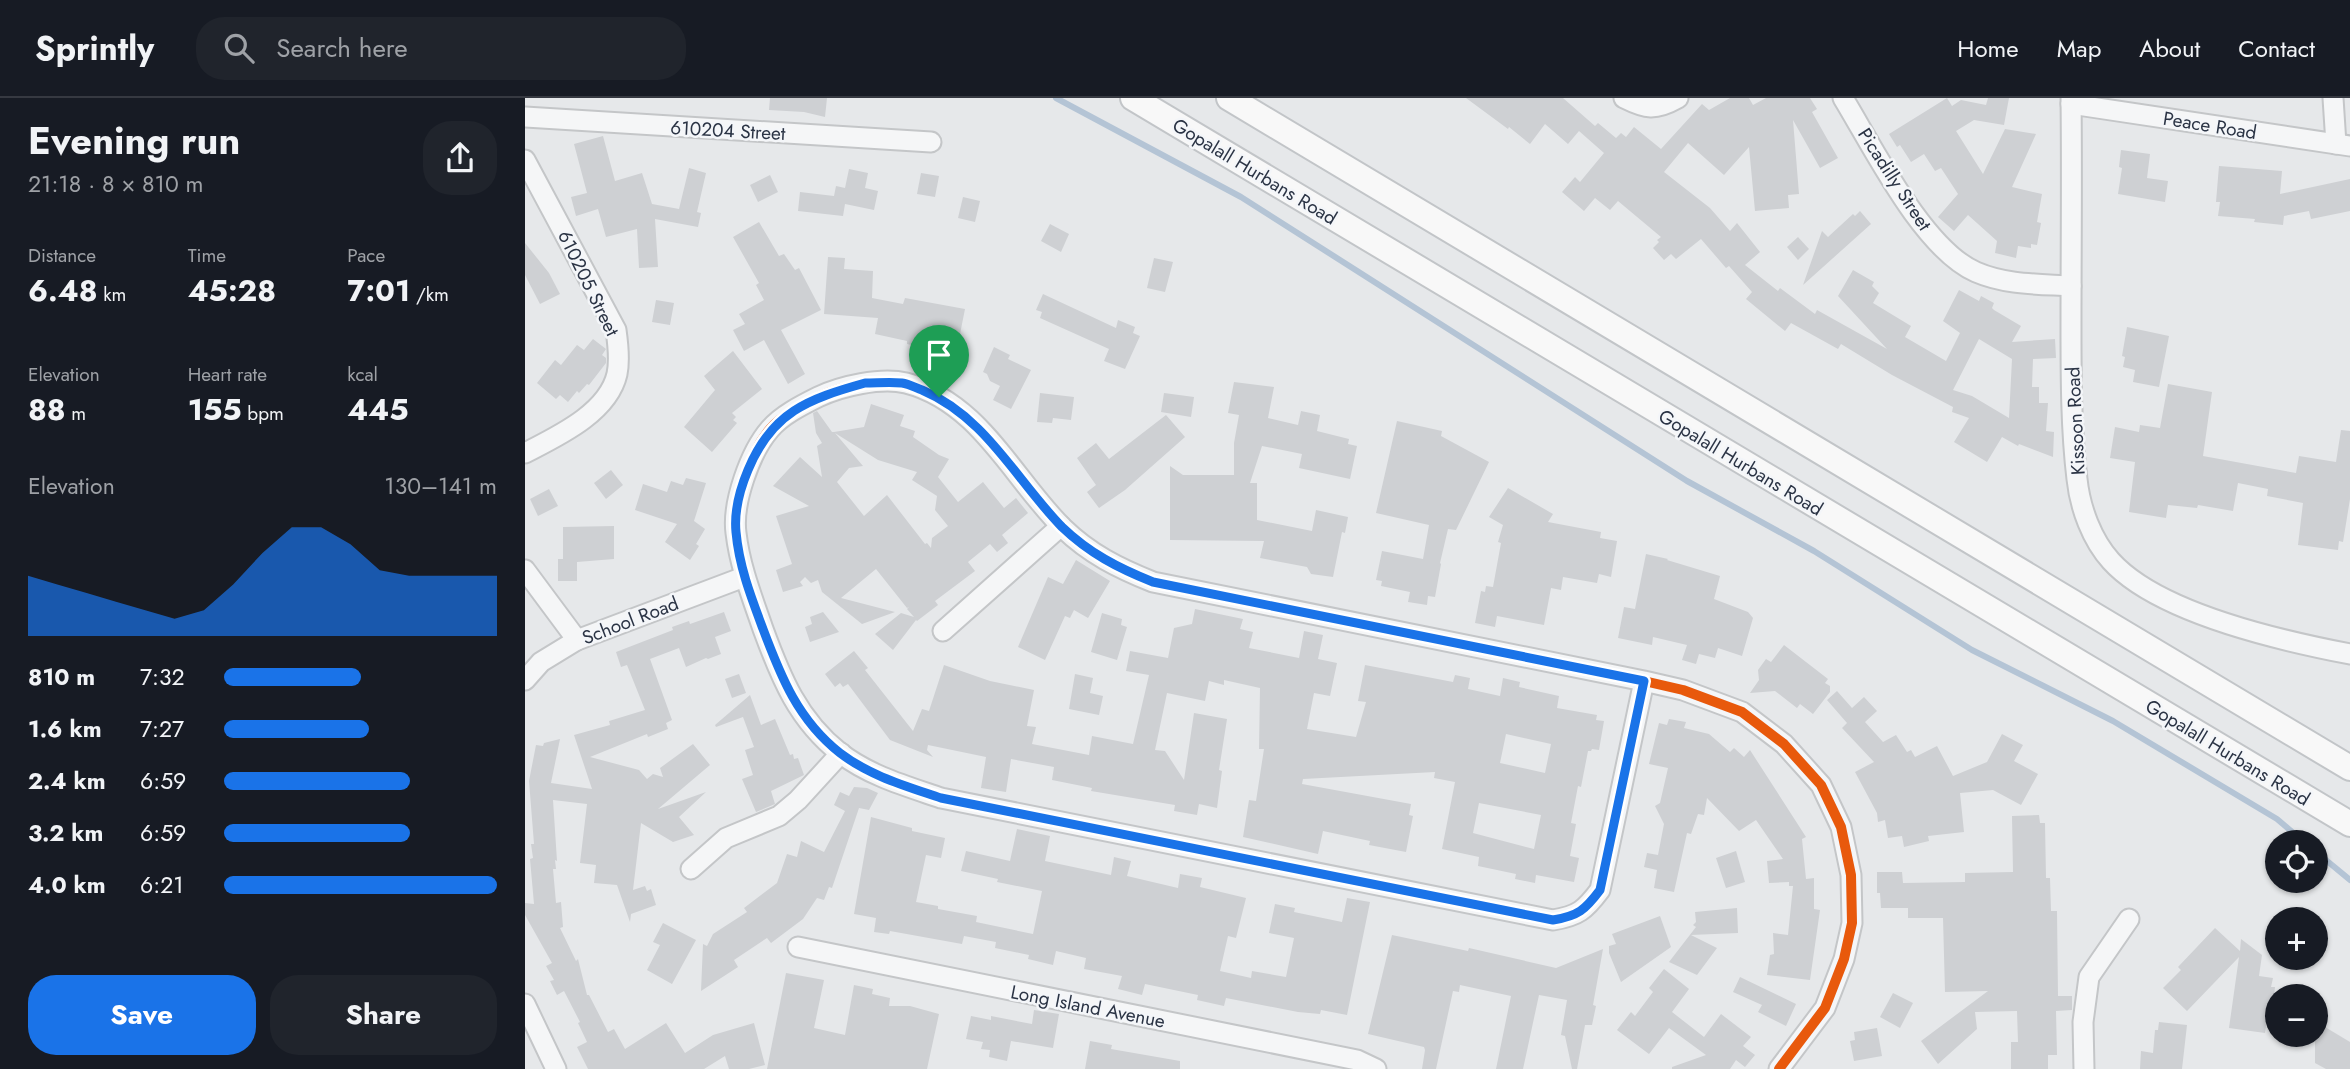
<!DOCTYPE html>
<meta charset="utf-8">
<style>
body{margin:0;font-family:Jost,sans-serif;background:#20242c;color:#f1f3f6;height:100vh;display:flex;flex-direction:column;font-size:26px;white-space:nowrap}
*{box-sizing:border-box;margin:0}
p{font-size:23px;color:#9ea1a6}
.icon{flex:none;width:38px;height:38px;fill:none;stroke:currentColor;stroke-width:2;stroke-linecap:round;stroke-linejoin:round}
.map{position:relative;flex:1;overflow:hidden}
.details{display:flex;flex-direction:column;background:#171b24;width:525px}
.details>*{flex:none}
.fabs{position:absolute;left:1740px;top:732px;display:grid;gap:14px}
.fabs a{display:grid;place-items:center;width:63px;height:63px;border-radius:50%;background:#171b24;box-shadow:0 2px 5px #0004;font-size:35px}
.pin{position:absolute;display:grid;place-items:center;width:60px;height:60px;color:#fff;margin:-72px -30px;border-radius:50% 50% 50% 0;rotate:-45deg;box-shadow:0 0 7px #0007}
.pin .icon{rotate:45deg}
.round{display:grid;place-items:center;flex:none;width:74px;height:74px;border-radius:28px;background:#20242c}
.head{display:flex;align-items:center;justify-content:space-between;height:119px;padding:0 28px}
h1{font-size:38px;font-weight:700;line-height:52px}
.figures{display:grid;grid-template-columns:repeat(3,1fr);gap:10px;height:119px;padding:7px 28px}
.figures div{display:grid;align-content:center}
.figures b{font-size:30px;font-weight:700}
.figures small{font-size:19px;font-weight:400}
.figures p{font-size:19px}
.chart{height:196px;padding:14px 28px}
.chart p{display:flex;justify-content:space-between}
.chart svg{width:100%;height:126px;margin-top:7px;fill:#1a73e8;opacity:.7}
.primary-button{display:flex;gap:14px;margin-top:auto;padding:14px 28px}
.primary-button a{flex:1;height:80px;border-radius:28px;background:#1a73e8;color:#fff;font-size:28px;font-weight:700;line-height:80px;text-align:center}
.primary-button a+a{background:#20242c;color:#f1f3f6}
ul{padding:0 28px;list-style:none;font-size:23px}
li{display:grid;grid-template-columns:112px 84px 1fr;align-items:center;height:52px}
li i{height:18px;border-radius:9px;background:#1a73e8}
header{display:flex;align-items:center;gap:42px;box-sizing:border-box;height:98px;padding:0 35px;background:#171b24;border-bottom:2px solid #363941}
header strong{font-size:33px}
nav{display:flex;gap:38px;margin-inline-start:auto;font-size:24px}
.search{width:490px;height:63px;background:#20242c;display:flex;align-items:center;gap:18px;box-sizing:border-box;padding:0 24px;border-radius:28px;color:#9ea1a6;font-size:26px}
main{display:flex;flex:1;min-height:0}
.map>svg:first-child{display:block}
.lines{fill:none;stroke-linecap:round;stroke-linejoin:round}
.stream{stroke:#b4c4d5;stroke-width:6}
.building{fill:#ced0d3;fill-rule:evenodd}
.minor-casing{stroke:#c4c6c8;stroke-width:23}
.major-casing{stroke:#c2c5c8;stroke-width:28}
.minor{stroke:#f5f6f7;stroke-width:19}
.major{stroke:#f8f8f8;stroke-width:24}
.cycleway-casing{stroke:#f4f6f9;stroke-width:15}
.cycleway{stroke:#e8590c;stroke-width:10}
.route-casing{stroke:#fff;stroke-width:14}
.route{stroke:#1a73e8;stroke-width:9}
.labels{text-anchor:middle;stroke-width:5;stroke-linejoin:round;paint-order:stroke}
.street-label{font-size:19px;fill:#2b3445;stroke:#f4f6f9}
</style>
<header>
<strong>Sprintly</strong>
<div class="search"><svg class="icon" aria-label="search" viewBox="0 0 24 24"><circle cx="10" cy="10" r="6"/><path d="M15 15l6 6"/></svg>Search here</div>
<nav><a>Home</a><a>Map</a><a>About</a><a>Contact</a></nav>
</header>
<main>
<section class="details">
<div class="head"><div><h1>Evening run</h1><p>21:18 · 8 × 810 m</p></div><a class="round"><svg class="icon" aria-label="share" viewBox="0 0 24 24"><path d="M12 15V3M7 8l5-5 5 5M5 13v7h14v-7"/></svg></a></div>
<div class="figures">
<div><p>Distance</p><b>6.48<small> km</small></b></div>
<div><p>Time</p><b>45:28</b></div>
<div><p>Pace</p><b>7:01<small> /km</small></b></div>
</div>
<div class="figures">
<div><p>Elevation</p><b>88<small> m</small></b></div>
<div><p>Heart rate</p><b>155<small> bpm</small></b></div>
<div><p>kcal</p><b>445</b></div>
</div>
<div class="chart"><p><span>Elevation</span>130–141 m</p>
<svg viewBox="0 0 160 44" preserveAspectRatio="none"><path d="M0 44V23L10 26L20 29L30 32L40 35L50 38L60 35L70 26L80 15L90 6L100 6L110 12L120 21L130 23L140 23L150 23L160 23V44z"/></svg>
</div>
<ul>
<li><b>810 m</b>7:32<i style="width:50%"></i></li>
<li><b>1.6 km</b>7:27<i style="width:53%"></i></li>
<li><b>2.4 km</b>6:59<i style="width:68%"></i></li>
<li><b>3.2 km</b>6:59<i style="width:68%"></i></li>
<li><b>4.0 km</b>6:21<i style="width:100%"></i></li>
</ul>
<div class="primary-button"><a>Save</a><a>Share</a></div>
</section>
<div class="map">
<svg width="1825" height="971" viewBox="0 0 1825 971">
<rect width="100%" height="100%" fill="#e6e8ea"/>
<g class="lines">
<!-- stream -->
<g class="stream">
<path d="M531 0 716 99 1162 383 1289 453 1447 552 1588 623 1752 721 1779 744"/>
<path d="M1790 753 1825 782"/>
</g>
</g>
<!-- building -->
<g class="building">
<path d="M245 0H302L300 19 279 14 244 12Z"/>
<path d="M941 0H1038L1070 28 1073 25 1091 40 1096 35 1101 39 1109 29 1136 51 1177 6 1184 12 1205 0H1224L1228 7 1241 0H1285L1292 11 1287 14 1313 60 1295 70 1268 22 1274 96 1263 97 1264 110 1230 113 1224 49 1199 77 1163 45 1139 74 1185 110 1205 133 1212 125 1235 154 1220 167 1253 193 1255 190 1290 216 1292 212 1362 251 1313 198 1328 172 1349 184 1347 188 1354 195 1348 205 1386 228 1380 239 1421 263 1435 235 1418 223 1434 192 1454 203 1456 198 1469 205 1467 210 1469 212 1496 228 1487 244 1530 241 1531 260 1508 261 1507 289H1514V305H1523L1521 333 1529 334 1528 359 1494 346 1493 348 1477 339 1462 364 1429 344 1444 320 1427 314 1428 309 1367 277 1316 246 1313 251 1266 225 1260 233 1221 201 1227 194 1204 168 1201 170 1176 141 1151 161 1146 156 1139 162 1128 150 1134 144 1132 142 1136 139 1093 103 1085 112 1070 100 1059 113 1037 94 1050 79 1055 84 1079 55 1054 33 1043 46 1020 26 1005 46 984 29 983 31ZM1454 241 1487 261 1484 320 1447 298 1428 292Z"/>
<path d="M1422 0 1427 8 1436 2 1461 7 1463 0H1484L1479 27 1449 22 1431 33 1458 76 1480 31 1511 36 1487 89 1517 96 1512 124 1516 125 1512 147 1506 146V150L1493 148 1491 160 1470 155 1472 143 1443 117 1429 133 1413 119 1433 96 1416 70 1410 73 1399 56 1386 64 1375 47 1372 49 1364 36Z"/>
<path d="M78 38 90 83 117 75 127 106 154 111 164 70 181 75 172 114 176 115 173 129 130 121 133 169 114 170 112 131 81 139 73 111 51 118 46 99 62 95 49 46Z"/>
<path d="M1596 52 1625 56 1622 80 1643 83 1640 104 1593 96 1597 70 1594 69Z"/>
<path d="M1694 68 1757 73 1755 96 1825 81V113L1786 121 1784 113 1759 118 1758 127 1729 124 1730 121 1693 118 1695 104H1691Z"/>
<path d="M324 71 343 75 340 90 353 93 349 112 320 106 318 118 273 113 275 94 309 98 311 88 320 90Z"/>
<path d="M396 75 414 78 410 99 392 96Z"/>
<path d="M245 77 253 94 233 104 225 87Z"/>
<path d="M438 99 455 103 450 124 433 120Z"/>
<path d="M1335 113 1346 126 1278 187 1297 133 1303 139 1328 116 1330 118Z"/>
<path d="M234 124 254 158 259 156 270 172 274 170 296 212 256 232 280 276 263 286 239 242 219 253 208 232 220 226 214 216 239 202 231 187 234 185 208 139Z"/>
<path d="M525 126 544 136 536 154 516 143Z"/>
<path d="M1273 139 1284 151 1273 162 1262 149Z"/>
<path d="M0 145 24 175 35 196 15 206 0 177Z"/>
<path d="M303 159 320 160 319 171 348 173 347 200 378 206 380 200 440 211 432 251 431 252 396 246V249L382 246V243L350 236 353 220 299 216Z"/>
<path d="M629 160 648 164 640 194 622 190Z"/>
<path d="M518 196 591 230 593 222 610 229 608 235 615 238 600 271 579 263 584 251 515 220 517 214 511 212Z"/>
<path d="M131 202 149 205 145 227 127 224Z"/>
<path d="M1602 229 1644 238 1634 289 1608 284 1610 272 1598 269 1600 259 1597 258Z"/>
<path d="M68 241 81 251 77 257 81 260V265L64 287 62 286 54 295 52 293 43 304 35 297 31 301 12 285 30 262 36 267 52 247 59 252Z"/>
<path d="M469 249 485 257 483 261 506 272 486 311 468 302 475 288 465 283 462 276 458 274Z"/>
<path d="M208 253 237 291 207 315 211 319 208 322 212 325 187 354 159 329 190 292 179 278Z"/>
<path d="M709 284 749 289 743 320 773 327 776 313 795 317 792 333 824 341 823 346 832 348 825 381 774 370 777 356 737 348 725 385H732V422L787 433 791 412 823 419 820 435 817 434 808 479 786 476 782 469 735 460 739 443 645 442V368L658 377H709V345L714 317 703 315Z"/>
<path d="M1643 286 1687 294 1678 358 1771 375 1774 358 1811 364 1816 332 1825 333V401L1818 444 1814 443 1813 452 1773 447 1778 405 1742 398 1743 391 1713 385 1708 413 1673 407 1672 410 1643 407 1641 420 1604 414 1610 364 1585 360 1590 329 1614 334 1615 327 1635 330Z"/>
<path d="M515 295 549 299 546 322 528 320 527 325 512 324Z"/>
<path d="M639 295 669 299 666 319 636 314Z"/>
<path d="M346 306 379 317 375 328 390 333 388 339 414 357 424 361 413 379 433 404 458 384 479 410 491 400 503 415 477 437 483 445 472 454 465 446 443 464 450 473 410 503 413 507 392 523 391 522 368 552 350 536 376 515 389 519 382 511 384 509 382 510 351 471 316 500 370 514 337 526 297 494 293 482 286 485 280 479 275 484 278 488 258 494 251 472 267 466 251 418 284 408 248 388 275 359 297 379 292 348 297 345 291 335 288 315 292 313 307 334H309L339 329ZM310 335 353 362 392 374 387 382 412 398 410 412 423 428 407 440 406 450 402 445 400 446 362 397 339 418 312 384 324 370 338 368Z"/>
<path d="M641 317 660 339 600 392 574 410 562 394 571 387 552 360 571 345 584 361Z"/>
<path d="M872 323 917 333 916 338 964 364 931 432 923 431 915 465 916 466 910 499 903 498 902 507 883 504 885 494 856 488 857 483 851 482 857 453 898 461 904 427 851 415Z"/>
<path d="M86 372 98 387 81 401 69 385Z"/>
<path d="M161 380 181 385 169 423 180 431 171 446 174 448 165 462 140 444 152 426 110 412 118 386 142 394 146 383 158 387Z"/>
<path d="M983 390 1028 416 1023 424 1076 434 1075 440 1092 443 1086 479 1074 476 1072 485 1038 479 1036 492 1026 490 1019 527 972 518 970 529 950 525 956 493 960 494 961 488 968 489 976 445 973 444 978 427 964 419Z"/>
<path d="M24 391 33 408 13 418 5 401Z"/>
<path d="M89 428V461L52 464V483H33V461H38V429Z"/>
<path d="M1121 456 1143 461 1142 462 1195 478 1189 501 1223 514 1228 520 1217 558 1193 550 1190 560 1174 556 1171 566 1157 562 1162 547 1128 539 1127 547 1093 540 1099 509 1110 511Z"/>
<path d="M551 462 585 483 563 520 549 512 545 520 540 518 520 562 493 549 523 479 538 486Z"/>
<path d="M670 511 718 521 715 531 728 534 724 550 774 560 779 533 798 537 793 561 812 565 805 598 789 595 782 631 831 639 841 604 833 603 840 567 928 584 930 577 945 580 943 591 975 598 978 580 995 584 994 589 1034 598 1032 610 1072 617 1071 622 1079 623 1074 652 1067 651 1066 653H1063L1056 689 1053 688 1046 725 1051 726 1045 758 1054 760 1049 784 1011 777 1010 785 990 781 991 776 953 768 954 759 917 751 930 684 909 680 910 674 778 681 777 686 886 706 884 717 888 718 881 754 844 747 845 743 798 733 793 756 718 739 724 702 731 703 739 651H734L735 590 699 582V587L684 583 680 603 642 595 630 652 640 653 659 682 669 615 702 621 694 672 697 673 692 710 674 706 672 717 649 713 650 707 566 693 567 690 527 682 529 669 486 661 481 694 456 690 461 659 403 647 402 652 408 659 365 642 323 586 318 589 315 585 310 589 300 576 329 553 343 570 340 572 388 633 397 611 404 613 419 567 465 583 509 592 502 628 511 629 507 646 564 657 567 638 608 646 624 577 601 573 605 553 643 560 649 530 667 526ZM981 636 1026 646 1020 675 975 665ZM954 705 1016 717 1009 751 948 735Z"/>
<path d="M199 514 206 533 190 539 196 556 183 561 181 560 161 569 154 550 125 561 147 622 141 625 143 631 123 639 122 636 65 659 114 672 122 681 128 676 138 679 135 670 168 646 185 667 133 711 181 694 154 719 169 737 148 744 116 725 108 792 120 788 122 793 126 791 131 807 106 816 105 824 92 787 69 785 71 767 55 765 62 706 28 702 32 763 30 762 31 771H28L31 805 36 804 38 829 35 830 51 863 53 861 62 897H64L83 934 89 931 100 951 141 925 160 955 188 937 229 925 240 967 224 971H204L200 958 179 971H63L52 949 62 944 53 925 55 924 39 893 32 897 25 883 29 882 21 868 27 865 0 817V805L9 806 5 761 8 760 6 746H9L4 683 11 647 18 648 19 645 35 641 26 685 67 691 49 637 85 627 84 623 120 612 102 567 96 569 91 554 148 532 147 529 164 523 165 526Z"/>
<path d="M298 514 314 534 285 544 280 529 287 526 285 519Z"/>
<path d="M577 515 597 521 596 527 602 529 592 562 566 554Z"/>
<path d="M1259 547 1303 581 1300 585 1305 588V594L1288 616 1275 606 1272 610 1250 593 1225 595 1234 582 1233 572 1241 561 1246 564Z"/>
<path d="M214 576 221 595 207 600 200 581Z"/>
<path d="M550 576 568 580 565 595 578 598 574 617 544 611Z"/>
<path d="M1312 593 1327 610 1339 599 1352 613 1340 624 1358 644 1371 637 1382 654 1386 652 1390 659 1412 648 1428 678 1462 664 1477 636 1498 647 1489 663 1513 676 1496 707 1468 692 1435 695 1439 734 1403 738 1404 743 1379 749 1377 738 1363 740 1360 722 1353 724 1352 715 1330 674 1349 664 1317 630 1322 625 1302 602Z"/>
<path d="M225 597 236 627 250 621 265 657 268 656 269 661 273 660 279 677 246 693 250 706 231 714 217 681 228 677 220 652 229 649 218 619 191 629 190 627Z"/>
<path d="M1144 621 1161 624 1159 630 1184 636 1205 654 1209 650 1219 659 1225 652 1281 739 1277 741 1281 781 1289 780V811L1295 812 1285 882 1242 877 1245 857 1249 856 1248 835 1263 837 1268 788H1264V784L1244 785 1242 763 1258 761 1231 722 1214 733 1182 700 1179 717 1173 716 1166 736 1162 735 1149 794 1129 790 1132 772 1119 769 1122 755 1133 757 1139 726 1130 708 1135 705 1143 670 1124 666 1134 625 1142 627Z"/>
<path d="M329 689 342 690 353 695 344 712 334 710 307 790 304 789 299 802 292 800 278 821 246 845 242 840 209 862 213 869 176 893 178 846 182 848 188 836 222 814 219 810 252 785 262 756 272 759 276 743 299 754 320 713 309 707 315 694 324 698Z"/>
<path d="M1514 717 1515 725H1520L1521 780H1525L1526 813H1532L1533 898H1547V912L1531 913 1532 957H1523V971H1486V944H1493L1492 913 1450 914 1452 931 1413 966 1396 943 1463 893 1420 894 1418 820H1383V810H1356L1355 795H1352V774H1377L1378 785 1440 784V775L1488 774 1487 718Z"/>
<path d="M346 719 387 730V733L420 740 416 760 401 757 391 804 413 808V811L452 818 451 824 508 836 517 793 472 784 473 781 436 773 441 753 485 763 492 731 525 738 520 763 586 777 589 759 606 763 602 778 653 790 655 776 677 780 675 789 721 800 711 840 703 838 695 873 726 880 727 873 761 879 769 840 744 835 750 806 770 810 769 814 817 824 822 800 845 804 822 917 796 912 795 916 773 914 701 900 699 908 672 902 673 897 620 886 617 897 593 891 597 878 559 871 561 860 531 853 528 867 503 861 504 857 470 850 471 844 439 838 437 846 365 833 364 836 349 834 351 820 329 816Z"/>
<path d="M1211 753 1220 784 1201 790 1191 760Z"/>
<path d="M1212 810 1213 835 1166 837 1192 850 1172 877 1144 864 1171 829 1168 827 1171 824 1170 814Z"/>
<path d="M1135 818 1146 849 1096 884 1084 855V848L1091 846 1087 836Z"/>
<path d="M138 825 171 842 147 886 122 872 135 847 128 844Z"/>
<path d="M1690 830 1715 853 1716 841 1737 857 1734 878 1748 880 1746 889H1750L1748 907 1744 906 1740 935 1704 930 1714 859 1662 913 1638 890 1656 872 1653 869Z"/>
<path d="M867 837 943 853 944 850 1031 870 1078 851 1068 907 1071 908 1067 927H1060L1052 971H1047L1040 938 1036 937 1042 902 1014 897 998 971H971L986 898 935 887 934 894 928 893 911 971H897L900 952 899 949 843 936Z"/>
<path d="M1139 871 1164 891 1147 914 1179 939 1196 916 1226 939 1218 948 1230 957 1220 969 1211 962 1205 971H1147V969L1181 957 1144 930 1124 956 1092 932 1106 914 1110 918 1128 894 1124 890Z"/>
<path d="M261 875 299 882 289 930 320 937 329 887 348 891 347 896 365 900 364 908H385L414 916 402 971H242Z"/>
<path d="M1215 879 1271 906 1261 928 1233 914 1237 907 1208 894Z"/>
<path d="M1368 895 1388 905 1375 930 1355 919Z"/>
<path d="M509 912 534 916 528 950 486 943 482 963 464 959 465 952 456 951 458 944 441 941 446 918 466 922V918L507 926Z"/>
<path d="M1790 923 1825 944V971H1801L1790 965Z"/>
<path d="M1634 924 1662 927 1657 971H1615L1616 953 1628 955 1630 932H1633Z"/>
<path d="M1352 930 1357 958 1329 963 1325 943 1330 942 1329 934Z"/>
<path d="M565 943 587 947 586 951 655 963V971H560Z"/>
</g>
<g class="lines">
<!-- minor casing -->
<g class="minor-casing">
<g id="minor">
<path d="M1099 0C1121 11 1130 13 1153 0"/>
<path d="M1318 0C1348 49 1398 151 1451 174 1481 187 1514 186 1546 188"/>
<path d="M1546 0C1547 76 1546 152 1546 228 1546 278 1546 331 1552 381 1555 410 1567 442 1586 463 1633 515 1757 543 1825 556"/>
<path d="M1808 0 1811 46"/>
<path d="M1546 6 1825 48"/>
<path d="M0 19 406 44"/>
<path d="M0 62 91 232C93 246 95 262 92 276 83 315 33 338 0 355"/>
<path d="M0 472 52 542"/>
<path d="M418 533 536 428"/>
<path d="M0 582 16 564 52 542 219 479"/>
<path d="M1119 583 1075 792C1060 812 1053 818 1028 822L416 700C381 688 345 678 315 655 273 622 256 580 238 531 227 499 215 469 211 435 207 405 225 354 245 331 257 317 277 307 293 299 316 288 356 279 381 285 455 304 488 381 538 430 565 456 593 470 628 484L1119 583 1158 592 1217 614 1259 646 1296 687 1316 729 1326 777 1327 825 1319 861 1300 910 1254 971"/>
<path d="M166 771 201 740 254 718 273 702 316 655"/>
<path d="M273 849 832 962 851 971"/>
<path d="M0 906 31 971"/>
<path d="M1559 971 1558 924 1564 879 1604 821"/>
</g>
</g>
<!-- major casing -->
<g class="major-casing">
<g id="major">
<path d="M608 0 1825 726"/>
<path d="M704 0 1825 670"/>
</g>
</g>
<!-- minor -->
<use href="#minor" class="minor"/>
<!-- major -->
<use href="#major" class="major"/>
<!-- cycleway casing -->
<g class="cycleway-casing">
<path id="cycleway" d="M1119 583 1075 792C1060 812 1053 818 1028 822L416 700C381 688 345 678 315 655 273 622 256 580 238 531 227 499 215 469 211 435 207 405 225 354 245 331 257 317 277 307 293 299 316 288 356 279 381 285 455 304 488 381 538 430 565 456 593 470 628 484L1119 583 1158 592 1217 614 1259 646 1296 687 1316 729 1326 777 1327 825 1319 861 1300 910 1254 971"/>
</g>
<!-- cycleway -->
<use href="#cycleway" class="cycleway"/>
</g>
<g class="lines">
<!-- route casing -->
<g class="route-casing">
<path id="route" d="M340 285C352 285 365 284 377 285 384 286 391 290 397 292 461 319 491 382 537 429 564 455 593 470 628 484L1119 583 1075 792C1060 812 1053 818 1028 822L416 700C381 688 345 678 315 655 273 622 256 579 238 531 226 499 214 468 211 434 209 413 215 391 223 372 247 314 283 301 340 285Z"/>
</g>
<!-- route -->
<use href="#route" class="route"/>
</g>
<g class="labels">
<!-- street labels -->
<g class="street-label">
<text transform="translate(1685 27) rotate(9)" y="7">Peace Road</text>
<text transform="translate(203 32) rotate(3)" y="7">610204 Street</text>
<text transform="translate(730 73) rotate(31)" y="7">Gopalall Hurbans Road</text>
<text transform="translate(1370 81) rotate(57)" y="7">Picadilly Street</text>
<text transform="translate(64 185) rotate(64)" y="7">610205 Street</text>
<text transform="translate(1550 323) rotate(-93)" y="7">Kissoon Road</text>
<text transform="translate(1216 364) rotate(31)" y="7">Gopalall Hurbans Road</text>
<text transform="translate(105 522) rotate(-21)" y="7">School Road</text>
<text transform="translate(1703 654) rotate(31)" y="7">Gopalall Hurbans Road</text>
<text transform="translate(563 908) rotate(11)" y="7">Long Island Avenue</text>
</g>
</g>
</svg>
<div class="fabs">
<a><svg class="icon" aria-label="locate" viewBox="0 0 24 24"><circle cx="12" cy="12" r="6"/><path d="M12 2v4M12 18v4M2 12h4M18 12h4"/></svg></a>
<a>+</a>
<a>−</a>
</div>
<div class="pin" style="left:414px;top:299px;background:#1e9e55"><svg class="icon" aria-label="arrive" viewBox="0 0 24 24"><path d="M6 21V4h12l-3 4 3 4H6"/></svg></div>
</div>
</main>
